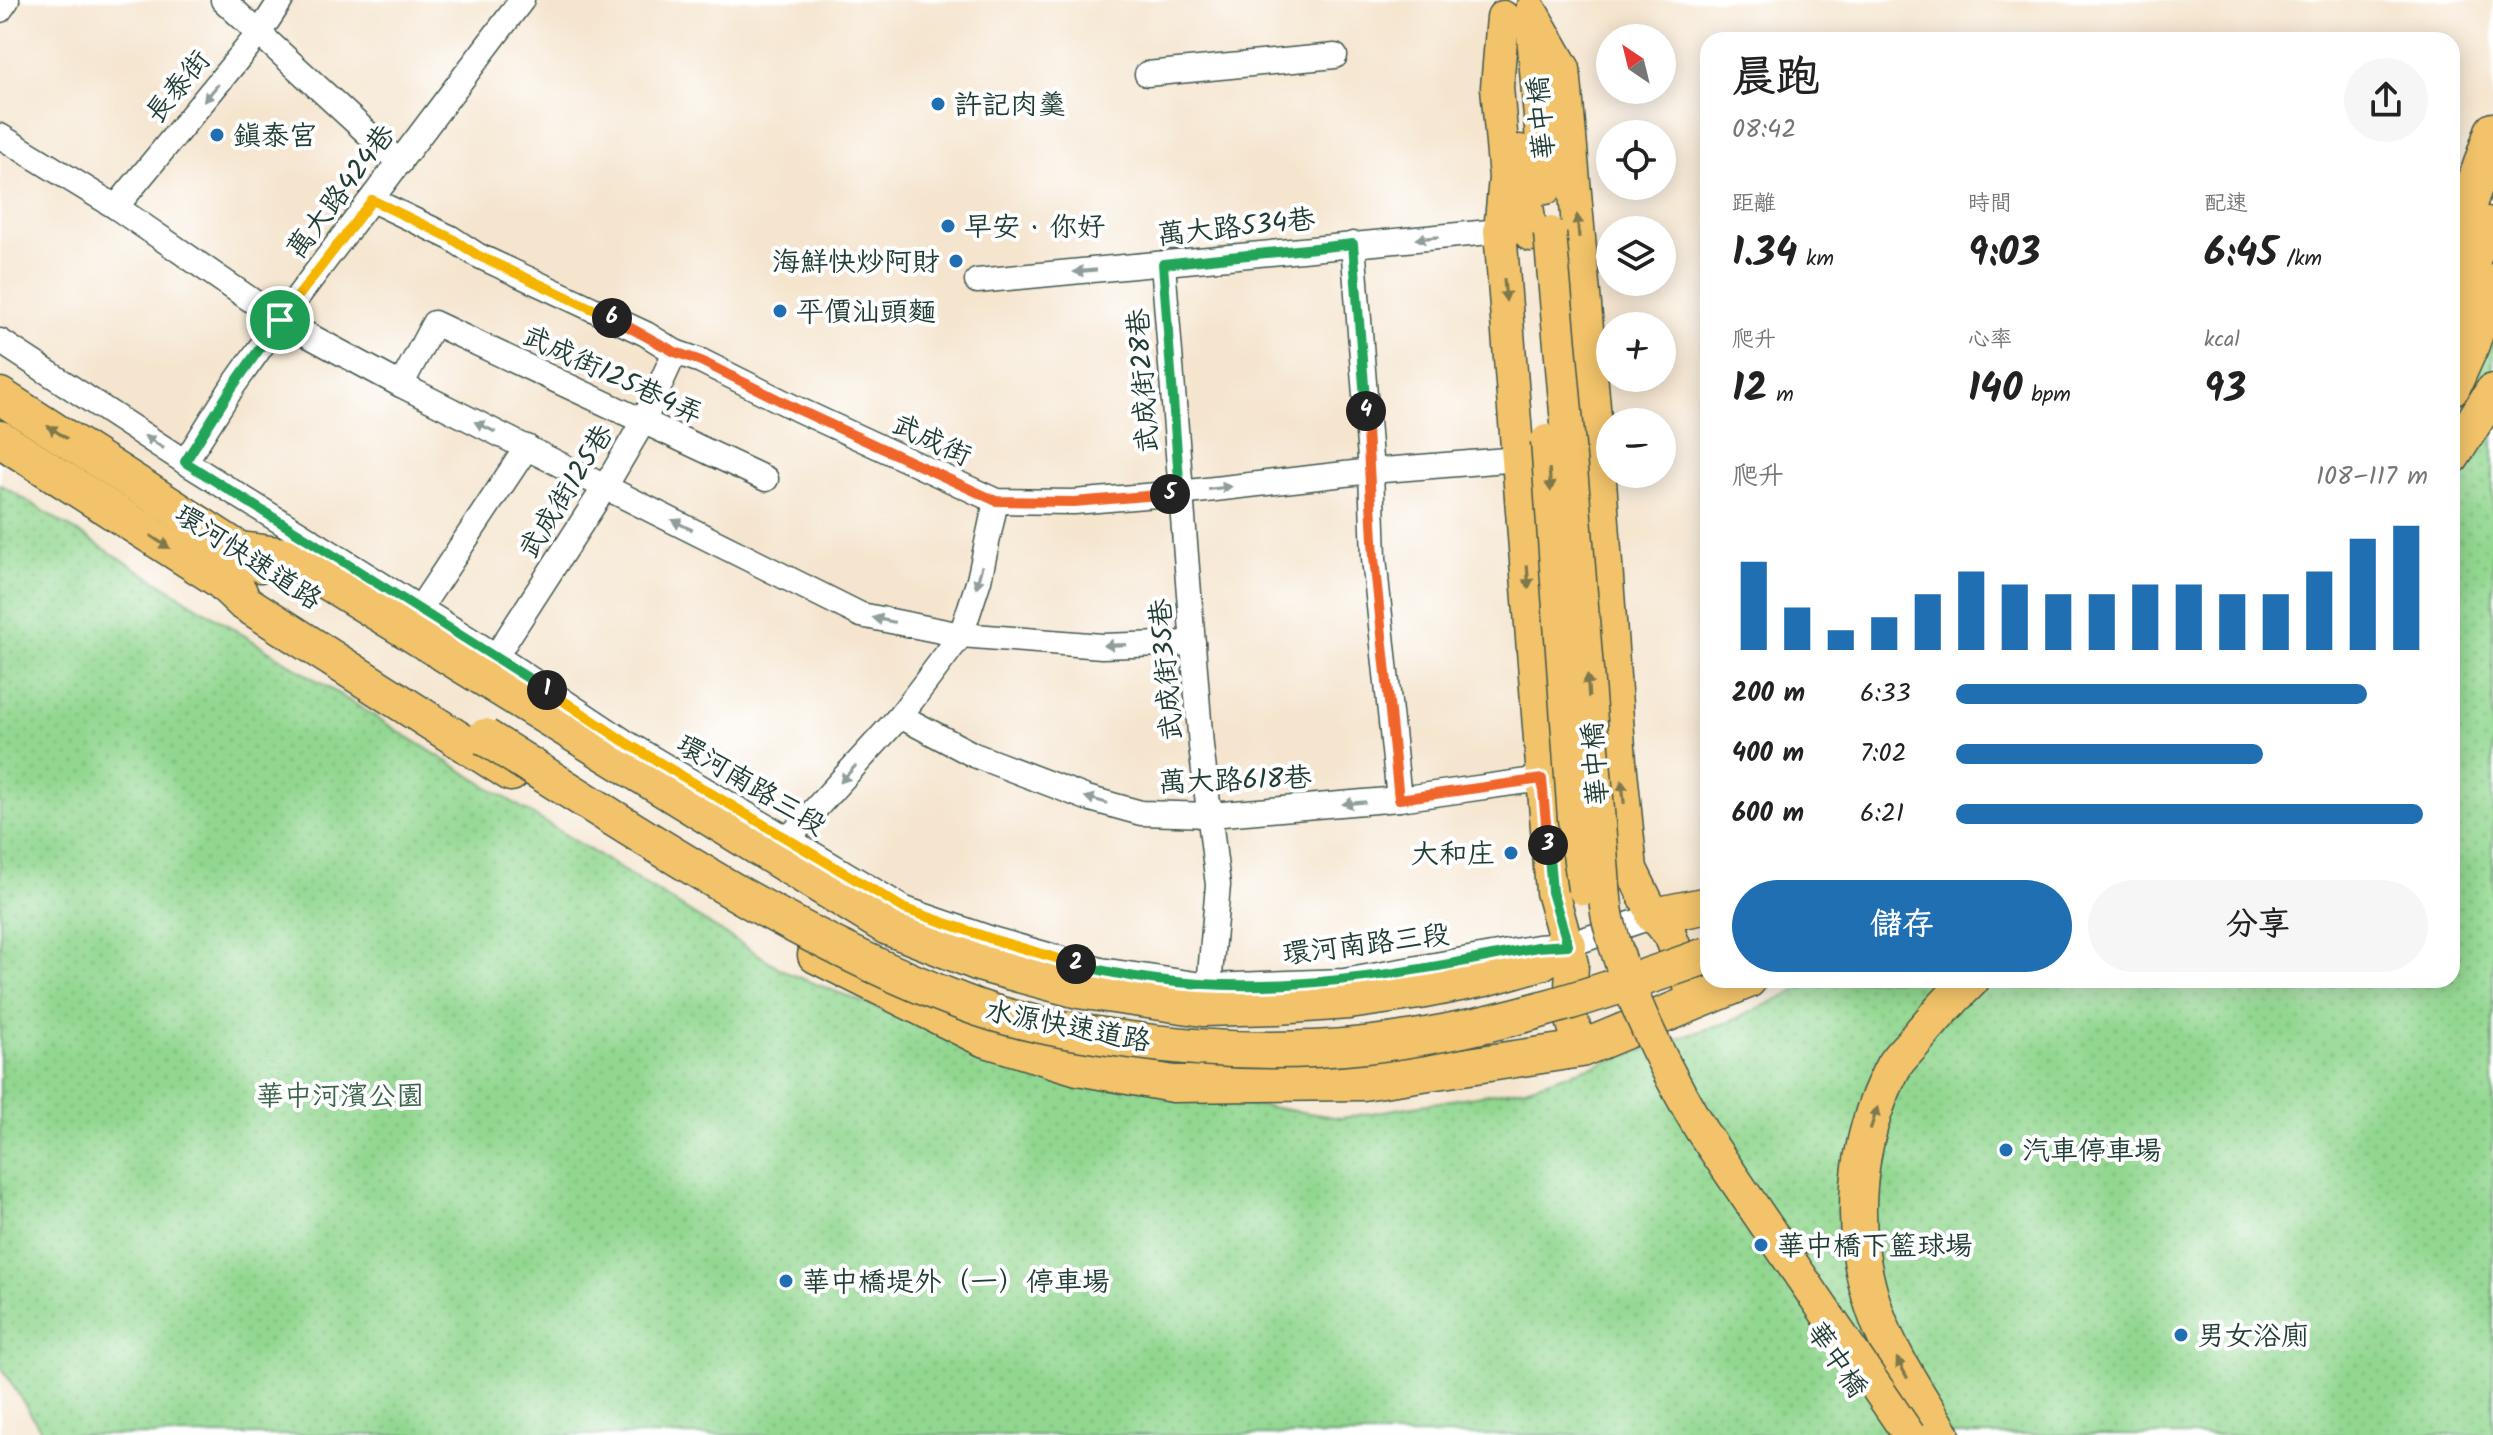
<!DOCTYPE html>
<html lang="zh-TW">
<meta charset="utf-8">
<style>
body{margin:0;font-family:Kalam,"LXGW WenKai TC",sans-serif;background:#f6f6f6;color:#222;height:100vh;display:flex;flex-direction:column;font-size:30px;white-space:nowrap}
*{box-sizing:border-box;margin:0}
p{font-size:26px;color:#767676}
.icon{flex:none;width:44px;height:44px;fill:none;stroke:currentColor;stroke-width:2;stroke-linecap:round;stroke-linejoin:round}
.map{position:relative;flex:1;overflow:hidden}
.sheet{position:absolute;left:1700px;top:32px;width:760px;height:956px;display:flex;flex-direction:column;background:#fff;border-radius:24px;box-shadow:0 4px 20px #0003}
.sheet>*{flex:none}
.needle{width:52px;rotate:325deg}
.fabs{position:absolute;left:1596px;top:24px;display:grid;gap:16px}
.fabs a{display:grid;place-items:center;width:80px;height:80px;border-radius:50%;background:#fff;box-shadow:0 4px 20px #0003;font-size:40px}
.pin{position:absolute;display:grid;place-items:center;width:68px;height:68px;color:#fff;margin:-34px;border:4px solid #fff;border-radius:50%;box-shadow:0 2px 8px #0007}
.km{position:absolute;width:40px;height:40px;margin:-20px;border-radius:50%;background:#222;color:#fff;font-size:22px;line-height:40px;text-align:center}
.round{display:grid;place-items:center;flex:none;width:84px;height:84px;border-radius:42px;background:#f6f6f6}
.headline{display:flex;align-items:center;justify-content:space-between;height:136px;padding:0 32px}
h1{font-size:44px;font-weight:700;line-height:60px}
.figures{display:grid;grid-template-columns:repeat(3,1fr);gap:12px;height:136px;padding:8px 32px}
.figures div{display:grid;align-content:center}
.figures b{font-size:40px;font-weight:700}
.figures small{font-size:22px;font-weight:400}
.figures p{font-size:22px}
.chart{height:224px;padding:16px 32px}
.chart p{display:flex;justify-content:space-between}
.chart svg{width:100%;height:144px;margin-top:8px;stroke:#1f6fb2;stroke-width:6}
.primary-button{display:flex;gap:16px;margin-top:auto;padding:16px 32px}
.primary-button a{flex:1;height:92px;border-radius:48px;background:#1f6fb2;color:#fff;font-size:32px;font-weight:700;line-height:92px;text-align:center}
.primary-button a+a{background:#f6f6f6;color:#222}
ul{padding:0 32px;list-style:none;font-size:26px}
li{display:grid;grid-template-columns:128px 96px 1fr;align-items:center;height:60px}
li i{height:20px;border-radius:10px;background:#1f6fb2}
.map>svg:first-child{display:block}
.park{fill:url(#park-dots);stroke:#588a62;stroke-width:2}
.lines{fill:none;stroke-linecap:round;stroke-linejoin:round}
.minor-casing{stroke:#3f564b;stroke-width:27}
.major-casing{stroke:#3f564b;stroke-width:35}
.highway-casing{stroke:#3f564b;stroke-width:39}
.minor{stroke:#fff;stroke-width:24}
.major{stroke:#f2c36a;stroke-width:32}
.highway{stroke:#f2c36a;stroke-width:36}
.major-bridge-casing{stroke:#3f564b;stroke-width:35;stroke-linecap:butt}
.highway-bridge-casing{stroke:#3f564b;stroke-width:39;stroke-linecap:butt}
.major-bridge{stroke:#f2c36a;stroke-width:32}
.highway-bridge{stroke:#f2c36a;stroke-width:36}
.oneway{fill:#8f9e9a}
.oneway2{fill:#7e794c}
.split-1-casing{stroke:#fff;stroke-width:16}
.split-2-casing{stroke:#fff;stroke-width:16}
.split-3-casing{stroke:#fff;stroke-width:16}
.split-4-casing{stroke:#fff;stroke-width:16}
.split-5-casing{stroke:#fff;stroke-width:16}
.split-6-casing{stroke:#fff;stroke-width:16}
.split-7-casing{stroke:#fff;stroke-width:16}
.split-1{stroke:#22a559;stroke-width:10}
.split-2{stroke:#f5b400;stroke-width:10}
.split-3{stroke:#22a559;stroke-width:10}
.split-4{stroke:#f0652b;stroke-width:10}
.split-5{stroke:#22a559;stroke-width:10}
.split-6{stroke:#f0652b;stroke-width:10}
.split-7{stroke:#f5b400;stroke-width:10}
.poi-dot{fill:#1f6fb2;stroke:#fff;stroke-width:3}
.labels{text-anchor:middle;stroke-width:8;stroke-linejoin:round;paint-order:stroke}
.street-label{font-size:28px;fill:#1f3d34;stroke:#fff}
.poi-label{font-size:28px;fill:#1f3d34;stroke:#fff;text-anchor:start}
.park-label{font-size:28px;fill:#3c644b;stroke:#fff}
</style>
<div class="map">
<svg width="2493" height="1435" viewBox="0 0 2493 1435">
<defs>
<pattern id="park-dots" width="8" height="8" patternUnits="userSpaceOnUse" patternTransform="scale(2)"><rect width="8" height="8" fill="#92d790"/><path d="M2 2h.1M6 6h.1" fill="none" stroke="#7db97d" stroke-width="1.8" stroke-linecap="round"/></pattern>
</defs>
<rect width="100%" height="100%" fill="#fff"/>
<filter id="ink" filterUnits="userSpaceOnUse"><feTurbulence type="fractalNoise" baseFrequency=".0125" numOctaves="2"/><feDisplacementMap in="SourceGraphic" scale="16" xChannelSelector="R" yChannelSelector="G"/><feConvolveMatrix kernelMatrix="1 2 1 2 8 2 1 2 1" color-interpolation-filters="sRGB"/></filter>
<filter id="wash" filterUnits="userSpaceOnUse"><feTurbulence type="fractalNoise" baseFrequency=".006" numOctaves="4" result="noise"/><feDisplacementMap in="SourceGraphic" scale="32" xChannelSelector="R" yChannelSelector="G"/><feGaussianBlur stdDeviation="1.8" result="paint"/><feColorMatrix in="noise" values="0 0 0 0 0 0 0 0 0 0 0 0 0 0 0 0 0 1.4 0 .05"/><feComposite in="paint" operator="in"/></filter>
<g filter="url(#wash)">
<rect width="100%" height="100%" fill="#f5e5cf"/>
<!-- park -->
<path class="park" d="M2493 329V1435H44L0 1365V484L788 973 1045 1073 1341 1118 1525 1088 1729 1022 1819 980H2452V397Z"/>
</g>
<g filter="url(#ink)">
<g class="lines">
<!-- minor casing -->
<g class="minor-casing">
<g id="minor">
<path d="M223 0 400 163"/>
<path d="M0 10 7 0"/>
<path d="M1147 74 1335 56"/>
<path d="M0 136 116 207 280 320 401 385 861 615 961 635 1102 646 1193 643"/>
<path d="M372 200 451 238 477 255 646 334 675 352 701 361 797 409 996 501 1074 502 1180 493 1371 471 1519 459"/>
<path d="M116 207 260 32 281 0"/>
<path d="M1353 244 1371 471 1374 558 1399 799"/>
<path d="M1163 264 1201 746 1218 885 1209 986"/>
<path d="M977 281 1500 231"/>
<path d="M0 341 185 462 496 656 625 742 905 909 995 940 1101 970 1209 986 1344 981 1537 947 1568 945 1654 916"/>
<path d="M401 385 434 323 766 479"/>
<path d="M185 462 233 386 280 320 522 0"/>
<path d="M420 608 527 447"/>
<path d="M496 656 605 487 643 422 675 352"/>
<path d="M900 716 974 755 1087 798 1141 813 1211 815 1399 799 1542 779"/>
<path d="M787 840 900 716 961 635 979 580 996 501"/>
</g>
</g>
<!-- major casing -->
<g class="major-casing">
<g id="major">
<path d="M1531 11 1564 69 1598 452 1620 761 1631 869 1654 916 1670 935 1696 1001"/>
<path d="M1503 17 1497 87 1505 178 1500 231 1552 892 1572 964 1570 1014 1581 1049"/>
<path d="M1532 23 1546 188"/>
<path d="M1520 151 1531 235"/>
</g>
</g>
<!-- highway casing -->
<g class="highway-casing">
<g id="highway">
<path d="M2452 252 2493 131"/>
<path d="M2452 309 2486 225"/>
<path d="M2452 387 2470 347 2493 282"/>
<path d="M0 396 261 564"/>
<path d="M0 439 239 592"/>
<path d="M2452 456 2493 392"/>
<path d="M240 550 286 556 886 926 982 964 1078 990 1203 1008 1277 1006 1349 1001 1419 991 1485 978 1541 962 1568 945"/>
<path d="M220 580 242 601 511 773"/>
<path d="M1654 916 1708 905"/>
<path d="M816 955 983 1038 1078 1067 1173 1084 1363 1082 1581 1049 1748 980"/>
<path d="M1942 1435C1918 1395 1890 1355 1875 1311 1847 1231 1854 1142 1893 1067 1898 1058 1906 1051 1913 1043 1931 1021 1950 1000 1971 980"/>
</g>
</g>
<!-- minor -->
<use href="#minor" class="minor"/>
<!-- major -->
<use href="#major" class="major"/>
<!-- highway -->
<use href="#highway" class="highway"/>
<!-- major-bridge casing -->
<g class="major-bridge-casing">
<g id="major-bridge">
<path d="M1550 233 1573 491 1602 862C1604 881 1604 903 1609 923 1627 995 1663 1066 1701 1130L1909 1435"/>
<path d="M1547 441 1574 819 1584 889"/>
</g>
</g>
<!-- highway-bridge casing -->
<g class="highway-bridge-casing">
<path id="highway-bridge" d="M485 737C638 833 792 938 962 1002 1010 1021 1064 1030 1115 1038 1197 1050 1283 1054 1365 1045 1482 1032 1598 995 1708 955"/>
</g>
<!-- major-bridge -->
<use href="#major-bridge" class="major-bridge"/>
<!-- highway-bridge -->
<use href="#highway-bridge" class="highway-bridge"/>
</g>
<!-- one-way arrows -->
<defs><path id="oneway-solid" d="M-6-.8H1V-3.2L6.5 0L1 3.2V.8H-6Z" transform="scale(2)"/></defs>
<g class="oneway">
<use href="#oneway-solid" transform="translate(211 93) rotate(129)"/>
<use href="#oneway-solid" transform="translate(1427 238) rotate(175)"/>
<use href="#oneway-solid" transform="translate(1085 271) rotate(175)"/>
<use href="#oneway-solid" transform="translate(485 427) rotate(-154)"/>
<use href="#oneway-solid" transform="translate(154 442) rotate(-147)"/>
<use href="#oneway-solid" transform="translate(1220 488) rotate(-7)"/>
<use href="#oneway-solid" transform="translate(682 525) rotate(-154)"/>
<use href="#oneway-solid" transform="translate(979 577) rotate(105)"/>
<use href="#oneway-solid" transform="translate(884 620) rotate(-168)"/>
<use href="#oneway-solid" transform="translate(1115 645) rotate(178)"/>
<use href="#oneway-solid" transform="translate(848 774) rotate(132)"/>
<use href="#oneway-solid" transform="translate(1096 800) rotate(-164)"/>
<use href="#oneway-solid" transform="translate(1354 803) rotate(175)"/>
</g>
<g class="oneway2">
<use href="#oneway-solid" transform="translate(1578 226) rotate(-95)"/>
<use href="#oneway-solid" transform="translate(1505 290) rotate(85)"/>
<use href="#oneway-solid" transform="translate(57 432) rotate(-147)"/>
<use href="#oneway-solid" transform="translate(1550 480) rotate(86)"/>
<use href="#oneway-solid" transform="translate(160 542) rotate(33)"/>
<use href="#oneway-solid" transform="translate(1528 577) rotate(86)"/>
<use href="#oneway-solid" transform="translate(1588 686) rotate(-94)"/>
<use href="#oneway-solid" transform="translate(1623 792) rotate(-96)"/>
<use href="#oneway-solid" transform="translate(1874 1118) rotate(-72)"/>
<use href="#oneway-solid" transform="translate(1902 1368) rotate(-118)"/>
</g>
</g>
<g class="lines" filter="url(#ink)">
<!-- split-1 casing -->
<g class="split-1-casing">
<path id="split-1" d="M280 320 233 386 185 462 547 690"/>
</g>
<!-- split-2 casing -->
<g class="split-2-casing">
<path id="split-2" d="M547 690 625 742 905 909 995 940 1076 964"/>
</g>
<!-- split-3 casing -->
<g class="split-3-casing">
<path id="split-3" d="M1076 964C1228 1006 1386 978 1537 947L1568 945 1552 892 1548 845"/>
</g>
<!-- split-4 casing -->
<g class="split-4-casing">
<path id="split-4" d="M1366 411 1374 558 1399 799 1542 779 1548 845"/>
</g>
<!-- split-5 casing -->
<g class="split-5-casing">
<path id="split-5" d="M1170 494 1180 493 1163 264 1353 244 1366 411"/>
</g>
<!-- split-6 casing -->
<g class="split-6-casing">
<path id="split-6" d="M612 318 675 352 701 361 797 409 996 501 1074 502 1170 494"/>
</g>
<!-- split-7 casing -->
<g class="split-7-casing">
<path id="split-7" d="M280 320 372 200 451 238 477 255 612 318"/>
</g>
<!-- split-1 -->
<use href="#split-1" class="split-1"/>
<!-- split-2 -->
<use href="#split-2" class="split-2"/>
<!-- split-3 -->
<use href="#split-3" class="split-3"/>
<!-- split-4 -->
<use href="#split-4" class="split-4"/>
<!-- split-5 -->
<use href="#split-5" class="split-5"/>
<!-- split-6 -->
<use href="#split-6" class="split-6"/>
<!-- split-7 -->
<use href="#split-7" class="split-7"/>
</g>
<!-- markers -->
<g class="poi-dot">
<circle cx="938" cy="104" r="8"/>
<circle cx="217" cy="135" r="8"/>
<circle cx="948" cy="226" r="8"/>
<circle cx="956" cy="261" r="8"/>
<circle cx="780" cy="311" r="8"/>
<circle cx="1511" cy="853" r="8"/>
<circle cx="2006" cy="1150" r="8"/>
<circle cx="1761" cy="1245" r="8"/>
<circle cx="786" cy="1281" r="8"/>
<circle cx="2181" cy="1335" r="8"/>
</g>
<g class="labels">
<!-- street labels -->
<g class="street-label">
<text transform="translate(177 86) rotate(-51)" y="10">長泰街</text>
<text transform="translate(1540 118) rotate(-95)" y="10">華中橋</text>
<text transform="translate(340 191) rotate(-53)" y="10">萬大路424巷</text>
<text transform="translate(1236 226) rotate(-6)" y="10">萬大路534巷</text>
<text transform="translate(613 374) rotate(25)" y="10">武成街125巷4弄</text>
<text transform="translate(1142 381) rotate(-94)" y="10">武成街28巷</text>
<text transform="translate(932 439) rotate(25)" y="10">武成街</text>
<text transform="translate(565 491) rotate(-58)" y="10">武成街125巷</text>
<text transform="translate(249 556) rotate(33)" y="10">環河快速道路</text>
<text transform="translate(1165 670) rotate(-95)" y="10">武成街35巷</text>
<text transform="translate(1594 764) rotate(-94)" y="10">華中橋</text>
<text transform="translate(1235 779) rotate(-2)" y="10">萬大路618巷</text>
<text transform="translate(752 784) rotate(31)" y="10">環河南路三段</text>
<text transform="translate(1366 943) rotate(-7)" y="10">環河南路三段</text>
<text transform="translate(1068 1025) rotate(11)" y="10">水源快速道路</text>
<text transform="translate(1838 1359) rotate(56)" y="10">華中橋</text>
</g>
<!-- poi labels -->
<g class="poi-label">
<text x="954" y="114">許記肉羹</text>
<text x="233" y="145">鎮泰宮</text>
<text x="964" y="236">早安 · 你好</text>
<text x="940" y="271" text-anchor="end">海鮮快炒阿財</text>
<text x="796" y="321">平價汕頭麵</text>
<text x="1495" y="863" text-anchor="end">大和庄</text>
<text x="2022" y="1160">汽車停車場</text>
<text x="1777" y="1255">華中橋下籃球場</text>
<text x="802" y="1291">華中橋堤外（一）停車場</text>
<text x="2197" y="1345">男女浴廁</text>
</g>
<!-- park labels -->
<g class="park-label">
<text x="340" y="1105">華中河濱公園</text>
</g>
</g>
</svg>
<div class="fabs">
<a><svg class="needle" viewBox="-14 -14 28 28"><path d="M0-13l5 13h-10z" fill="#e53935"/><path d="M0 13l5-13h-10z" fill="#767676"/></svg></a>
<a><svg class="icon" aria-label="locate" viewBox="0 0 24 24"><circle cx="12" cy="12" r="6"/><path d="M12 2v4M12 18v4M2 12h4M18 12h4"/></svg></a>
<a><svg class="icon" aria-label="layers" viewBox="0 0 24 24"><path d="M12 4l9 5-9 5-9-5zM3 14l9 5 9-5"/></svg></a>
<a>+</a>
<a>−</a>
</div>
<div class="pin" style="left:280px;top:320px;background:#1e9e55"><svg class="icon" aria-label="arrive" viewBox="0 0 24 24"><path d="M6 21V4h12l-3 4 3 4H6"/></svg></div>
<b class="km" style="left:547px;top:690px">1</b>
<b class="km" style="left:1076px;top:964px">2</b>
<b class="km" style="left:1548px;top:845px">3</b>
<b class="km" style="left:1366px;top:411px">4</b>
<b class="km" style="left:1170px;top:494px">5</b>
<b class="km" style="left:612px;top:318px">6</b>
<section class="sheet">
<div class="headline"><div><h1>晨跑</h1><p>08:42</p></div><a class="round"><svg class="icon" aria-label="share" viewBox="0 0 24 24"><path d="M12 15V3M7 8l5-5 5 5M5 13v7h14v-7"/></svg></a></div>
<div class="figures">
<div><p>距離</p><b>1.34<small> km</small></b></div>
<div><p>時間</p><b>9:03</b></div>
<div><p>配速</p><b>6:45<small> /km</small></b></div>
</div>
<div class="figures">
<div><p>爬升</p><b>12<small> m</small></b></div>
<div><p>心率</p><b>140<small> bpm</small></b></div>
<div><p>kcal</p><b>93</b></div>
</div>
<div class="chart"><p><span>爬升</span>108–117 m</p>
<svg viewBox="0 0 160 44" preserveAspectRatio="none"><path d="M5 44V17M15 44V31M25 44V38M35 44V34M45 44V27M55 44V20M65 44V24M75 44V27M85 44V27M95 44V24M105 44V24M115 44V27M125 44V27M135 44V20M145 44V10M155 44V6"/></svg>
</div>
<ul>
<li><b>200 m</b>6:33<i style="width:87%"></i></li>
<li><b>400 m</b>7:02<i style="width:65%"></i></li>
<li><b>600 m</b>6:21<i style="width:99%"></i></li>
</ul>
<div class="primary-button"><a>儲存</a><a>分享</a></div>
</section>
</div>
